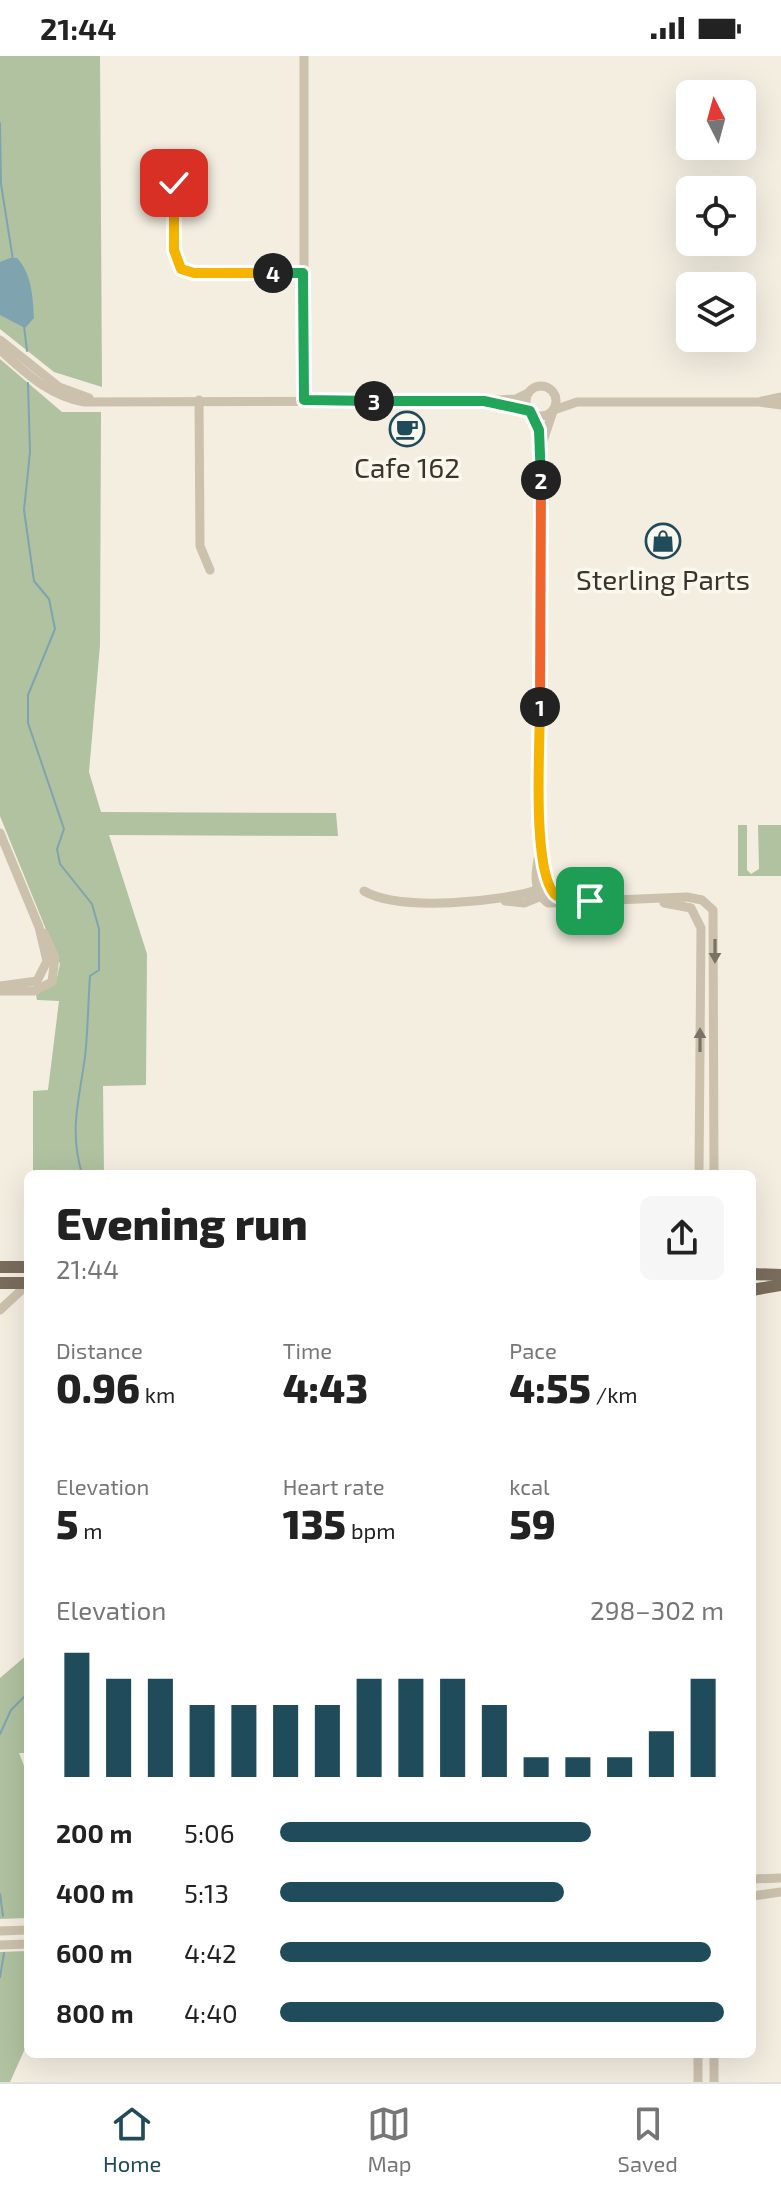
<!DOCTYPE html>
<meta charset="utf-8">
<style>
body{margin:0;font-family:"Exo 2",sans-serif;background:#f6f6f6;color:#222;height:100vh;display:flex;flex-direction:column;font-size:30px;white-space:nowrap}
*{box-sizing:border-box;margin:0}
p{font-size:26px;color:#767676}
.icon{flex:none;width:44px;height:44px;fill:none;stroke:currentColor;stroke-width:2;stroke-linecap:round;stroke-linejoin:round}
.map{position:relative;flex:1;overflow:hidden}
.drawer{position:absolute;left:24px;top:1114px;width:732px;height:888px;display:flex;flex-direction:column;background:#fff;border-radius:12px;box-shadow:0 8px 32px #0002}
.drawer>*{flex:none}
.needle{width:52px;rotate:354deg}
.fabs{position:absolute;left:676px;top:24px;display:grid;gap:16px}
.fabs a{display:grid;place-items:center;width:80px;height:80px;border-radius:12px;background:#fff;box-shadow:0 8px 32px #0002;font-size:40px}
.pin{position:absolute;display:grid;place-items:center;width:68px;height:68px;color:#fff;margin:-34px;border-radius:16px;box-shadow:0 4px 12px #0006}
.km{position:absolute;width:40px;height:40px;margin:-20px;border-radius:50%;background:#222;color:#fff;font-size:22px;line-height:40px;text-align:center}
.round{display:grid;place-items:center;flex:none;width:84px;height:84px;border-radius:12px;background:#f6f6f6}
.headline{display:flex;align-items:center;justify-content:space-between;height:136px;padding:0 32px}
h1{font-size:44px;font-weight:800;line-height:60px}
.figures{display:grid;grid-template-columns:repeat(3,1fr);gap:12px;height:136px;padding:8px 32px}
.figures div{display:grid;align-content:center}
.figures b{font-size:40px;font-weight:800}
.figures small{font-size:22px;font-weight:400}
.figures p{font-size:22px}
.chart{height:224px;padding:16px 32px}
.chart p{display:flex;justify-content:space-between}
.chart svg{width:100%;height:144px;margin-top:8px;stroke:#204b5b;stroke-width:6}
ul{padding:0 32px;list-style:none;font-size:26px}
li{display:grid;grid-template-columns:128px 96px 1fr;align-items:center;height:60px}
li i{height:20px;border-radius:10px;background:#204b5b}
.status{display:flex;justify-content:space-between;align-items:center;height:56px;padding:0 40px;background:#fff;direction:ltr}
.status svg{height:22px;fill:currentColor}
.dock{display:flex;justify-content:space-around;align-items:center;height:112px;border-top:2px solid #e0e0e0;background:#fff;font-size:22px;color:#767676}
.dock a{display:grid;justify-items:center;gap:4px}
.dock .current{color:#204b5b}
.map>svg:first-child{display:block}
.green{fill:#b0c2a0}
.water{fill:#7fa4b0}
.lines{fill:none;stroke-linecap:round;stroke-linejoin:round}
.stream{stroke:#7fa4b0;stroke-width:2}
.minor{stroke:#cbc1ac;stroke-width:9}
.major{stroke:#7b6d5c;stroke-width:12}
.oneway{fill:#7b7265}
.split-1-casing{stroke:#fff;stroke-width:16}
.split-2-casing{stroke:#fff;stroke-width:16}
.split-3-casing{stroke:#fff;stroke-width:16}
.split-4-casing{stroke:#fff;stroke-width:16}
.split-5-casing{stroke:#fff;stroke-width:16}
.split-1{stroke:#f5b400;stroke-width:10}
.split-2{stroke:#f0652b;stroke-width:10}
.split-3{stroke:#22a559;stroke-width:10}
.split-4{stroke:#22a559;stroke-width:10}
.split-5{stroke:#f5b400;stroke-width:10}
.labels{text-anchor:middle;stroke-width:7;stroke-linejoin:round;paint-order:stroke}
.poi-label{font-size:28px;fill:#3a322b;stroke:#faf7ed}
</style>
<div class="status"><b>21:44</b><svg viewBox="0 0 49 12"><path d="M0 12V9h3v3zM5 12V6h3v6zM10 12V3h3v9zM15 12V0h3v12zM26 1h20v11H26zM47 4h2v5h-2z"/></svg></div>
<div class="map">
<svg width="781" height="2026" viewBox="0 0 781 2026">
<rect width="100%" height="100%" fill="#f3eee0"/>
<!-- green -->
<g class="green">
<path d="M0 0H100L102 331 54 316 0 273Z"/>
<path d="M0 303 62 356H101L100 589 89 716 101 756 336 757 338 780 109 779 147 898 146 1029 103 1030 104 1118H33V1035L48 1034 59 945 37 944 36 939 56 926 60 908 0 760Z"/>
<path d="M738 769H747V814L751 818 759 813 758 769H781V820H738Z"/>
<path d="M28 1598V1697H19L28 1720V1862L0 1863V1622Z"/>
<path d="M28 1895V1986L10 2026H0V1896Z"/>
</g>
<!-- water -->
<path class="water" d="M10 202H17C32 218 33 242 34 262L25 272 0 259V206Z"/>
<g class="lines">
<!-- stream -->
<g class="stream">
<path d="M0 67 1 128 13 204"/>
<path d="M24 270 27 295"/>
<path d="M28 327 30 396 24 454 34 525 49 543 55 573 28 639V667L64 773 57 793 60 808 92 848 99 873V914L90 920C88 947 88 975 85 1001 79 1045 69 1074 82 1118"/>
<path d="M0 1678 11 1654 28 1637"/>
<path d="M0 1838 3 1860"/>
<path d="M0 1921 4 1897"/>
</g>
<!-- minor -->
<g class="minor">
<path d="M304 0V344"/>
<path d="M174 127V194L181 213 194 217H303"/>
<path d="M0 284 59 331 89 342"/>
<path d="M0 294C26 317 49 340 84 346L484 345 516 343 528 337"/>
<circle cx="541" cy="345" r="15"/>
<path d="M199 344 200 490 210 514"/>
<path d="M762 345 781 341"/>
<path d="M499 348 530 355"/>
<path d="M554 354 577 346H759L781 349"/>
<path d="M531 357 541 393 540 793C536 812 531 835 548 847L590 845"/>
<path d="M543 385 553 355"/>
<path d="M0 777 39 871 47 905 37 925 0 930"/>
<path d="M541 798 546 827 557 840 590 845 687 841 702 844 713 854 714 1118"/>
<path d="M364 835C400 856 502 846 540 833"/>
<path d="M505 845 524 847 544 839"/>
<path d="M664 847 691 852 701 872 699 1118"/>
<path d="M0 935H34L52 926 55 901 44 877"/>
<path d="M0 1254 28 1228"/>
<path d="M752 1823 781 1822"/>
<path d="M752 1840 781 1836"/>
<path d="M0 1875 28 1874"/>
<path d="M0 1889 28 1888"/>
<path d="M698 1998V2026"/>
<path d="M714 2026V1998"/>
</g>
<!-- major -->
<g class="major">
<path d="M0 1211H28"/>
<path d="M752 1218 781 1219"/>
<path d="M0 1227H28"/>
<path d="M752 1234 781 1229"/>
</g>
</g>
<!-- one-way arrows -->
<defs><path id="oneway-solid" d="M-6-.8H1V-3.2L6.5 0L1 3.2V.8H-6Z" transform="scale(2)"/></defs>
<g class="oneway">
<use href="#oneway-solid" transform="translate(715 895) rotate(90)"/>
<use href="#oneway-solid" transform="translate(700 984) rotate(-90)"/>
</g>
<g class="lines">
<!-- split-1 casing -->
<g class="split-1-casing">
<path id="split-1" d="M540 651C540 687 531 822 557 840L590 845"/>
</g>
<!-- split-2 casing -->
<g class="split-2-casing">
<path id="split-2" d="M540 651 541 424"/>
</g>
<!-- split-3 casing -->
<g class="split-3-casing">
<path id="split-3" d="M374 345H484L530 355 539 374 541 424"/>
</g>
<!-- split-4 casing -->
<g class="split-4-casing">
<path id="split-4" d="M273 217H303L304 344 374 345"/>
</g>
<!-- split-5 casing -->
<g class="split-5-casing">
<path id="split-5" d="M174 127V194L181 213 194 217H273"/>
</g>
<!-- split-1 -->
<use href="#split-1" class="split-1"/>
<!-- split-2 -->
<use href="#split-2" class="split-2"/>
<!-- split-3 -->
<use href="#split-3" class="split-3"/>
<!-- split-4 -->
<use href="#split-4" class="split-4"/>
<!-- split-5 -->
<use href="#split-5" class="split-5"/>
</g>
<!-- icons -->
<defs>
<g id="cafe-ring" transform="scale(1.8)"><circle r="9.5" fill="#faf7ed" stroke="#204b5b" stroke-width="1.5"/><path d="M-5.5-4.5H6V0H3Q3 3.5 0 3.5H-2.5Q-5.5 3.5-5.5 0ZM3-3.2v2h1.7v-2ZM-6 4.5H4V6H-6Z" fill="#204b5b"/></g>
<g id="shop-ring" transform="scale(1.8)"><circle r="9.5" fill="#faf7ed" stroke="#204b5b" stroke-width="1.5"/><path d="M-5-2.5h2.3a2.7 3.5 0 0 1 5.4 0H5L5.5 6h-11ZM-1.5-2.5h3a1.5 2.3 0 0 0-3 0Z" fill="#204b5b"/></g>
</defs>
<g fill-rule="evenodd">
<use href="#cafe-ring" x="407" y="373"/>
<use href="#shop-ring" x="663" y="485"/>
</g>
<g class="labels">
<!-- poi labels -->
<g class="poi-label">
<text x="407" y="422">Cafe 162</text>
<text x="663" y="534">Sterling Parts</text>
</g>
</g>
</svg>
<div class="fabs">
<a><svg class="needle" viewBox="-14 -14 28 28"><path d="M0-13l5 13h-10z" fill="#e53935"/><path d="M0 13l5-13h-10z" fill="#767676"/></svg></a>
<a><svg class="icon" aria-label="locate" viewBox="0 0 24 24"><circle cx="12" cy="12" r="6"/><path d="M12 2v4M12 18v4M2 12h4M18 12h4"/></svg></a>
<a><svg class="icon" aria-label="layers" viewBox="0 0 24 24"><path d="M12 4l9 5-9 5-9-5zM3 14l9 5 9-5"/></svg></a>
</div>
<div class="pin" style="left:590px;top:845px;background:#1e9e55"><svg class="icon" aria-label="arrive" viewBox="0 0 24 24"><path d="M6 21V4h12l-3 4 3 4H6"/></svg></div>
<div class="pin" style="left:174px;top:127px;background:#d93025"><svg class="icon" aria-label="check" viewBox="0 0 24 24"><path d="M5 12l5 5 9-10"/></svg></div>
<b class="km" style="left:540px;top:651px">1</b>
<b class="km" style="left:541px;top:424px">2</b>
<b class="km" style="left:374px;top:345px">3</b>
<b class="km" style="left:273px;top:217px">4</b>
<section class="drawer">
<div class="headline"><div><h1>Evening run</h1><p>21:44</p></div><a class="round"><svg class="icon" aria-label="share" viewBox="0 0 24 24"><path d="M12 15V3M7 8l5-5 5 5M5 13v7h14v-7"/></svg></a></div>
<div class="figures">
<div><p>Distance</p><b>0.96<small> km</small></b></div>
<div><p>Time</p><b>4:43</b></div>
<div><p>Pace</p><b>4:55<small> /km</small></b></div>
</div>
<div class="figures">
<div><p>Elevation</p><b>5<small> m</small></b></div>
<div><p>Heart rate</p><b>135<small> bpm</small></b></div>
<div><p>kcal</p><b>59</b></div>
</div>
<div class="chart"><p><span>Elevation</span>298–302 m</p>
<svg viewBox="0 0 160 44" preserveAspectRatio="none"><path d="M5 44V6M15 44V14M25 44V14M35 44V22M45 44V22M55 44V22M65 44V22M75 44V14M85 44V14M95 44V14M105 44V22M115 44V38M125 44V38M135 44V38M145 44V30M155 44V14"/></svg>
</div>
<ul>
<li><b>200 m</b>5:06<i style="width:70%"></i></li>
<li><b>400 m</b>5:13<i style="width:64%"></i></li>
<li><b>600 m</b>4:42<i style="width:97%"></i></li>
<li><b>800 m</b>4:40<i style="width:100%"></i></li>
</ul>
</section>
</div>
<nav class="dock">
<a class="current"><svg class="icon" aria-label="home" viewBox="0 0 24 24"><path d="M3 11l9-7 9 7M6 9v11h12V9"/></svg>Home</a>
<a><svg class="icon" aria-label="map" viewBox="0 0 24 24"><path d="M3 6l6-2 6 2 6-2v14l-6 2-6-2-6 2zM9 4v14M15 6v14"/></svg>Map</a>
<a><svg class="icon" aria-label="saved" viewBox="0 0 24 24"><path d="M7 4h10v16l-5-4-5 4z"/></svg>Saved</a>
</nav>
